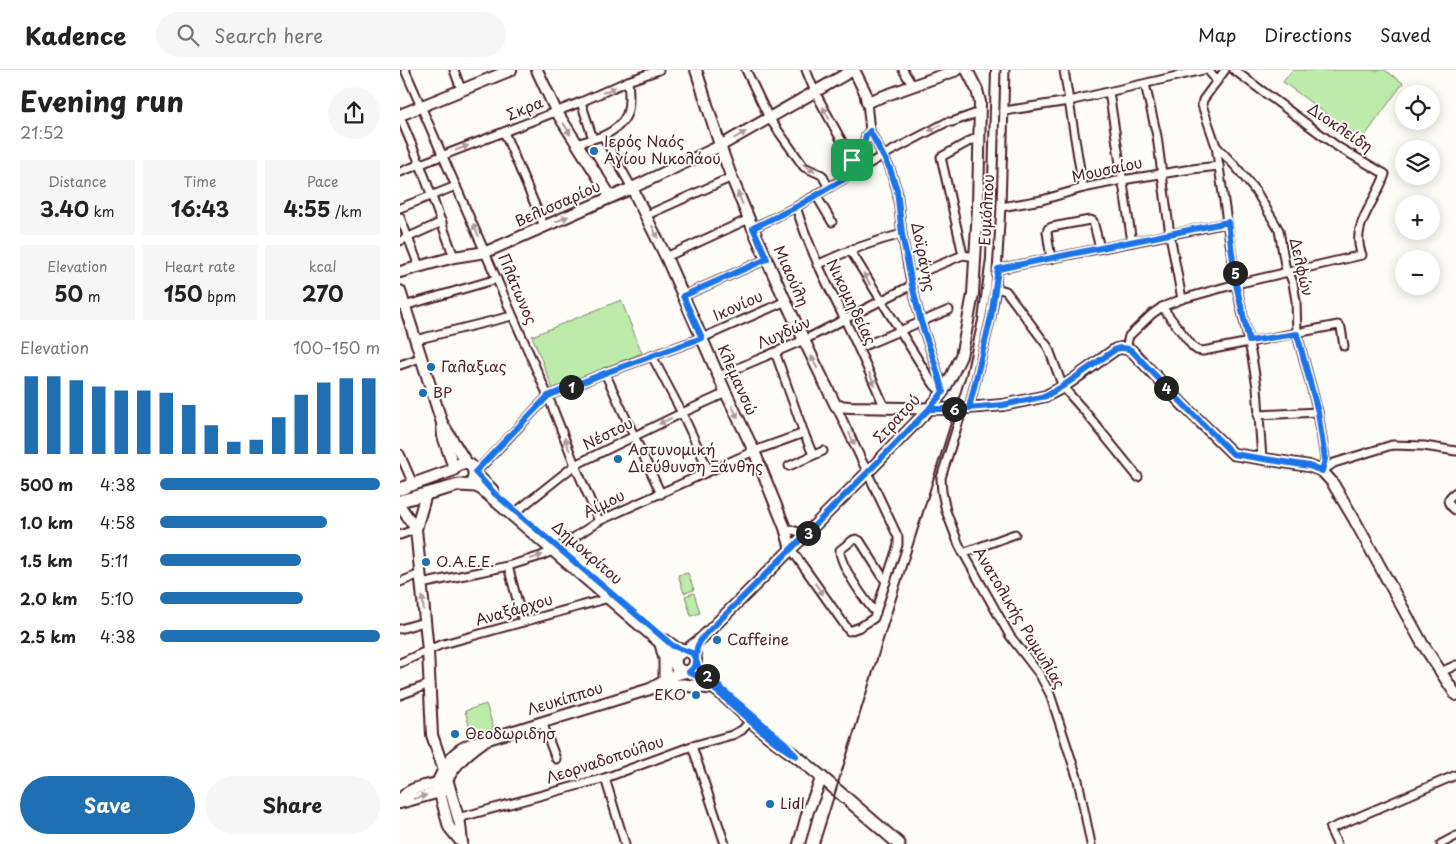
<!DOCTYPE html>
<meta charset="utf-8">
<style>
body{margin:0;font-family:"Playpen Sans",sans-serif;background:#f6f6f6;color:#222;height:100vh;display:flex;flex-direction:column;font-size:19px;white-space:nowrap}
*{box-sizing:border-box;margin:0}
p{font-size:16px;color:#767676}
.icon{flex:none;width:28px;height:28px;fill:none;stroke:currentColor;stroke-width:2;stroke-linecap:round;stroke-linejoin:round}
.map{position:relative;flex:1;overflow:hidden}
.sheet{display:flex;flex-direction:column;background:#fff;width:400px}
.sheet>*{flex:none}
.tools{position:absolute;left:995px;top:15px;display:grid;gap:10px}
.tools a{display:grid;place-items:center;width:45px;height:45px;border-radius:50%;background:#fff;box-shadow:0 2px 12px #0003;font-size:25px}
.pin{position:absolute;display:grid;place-items:center;width:42px;height:42px;color:#fff;margin:-21px;border-radius:10px;box-shadow:0 2px 8px #0006}
.km{position:absolute;width:25px;height:25px;margin:-12px;border-radius:50%;background:#222;color:#fff;font-size:14px;line-height:25px;text-align:center}
.round{display:grid;place-items:center;flex:none;width:52px;height:52px;border-radius:26px;background:#f6f6f6}
.overview{display:flex;align-items:center;justify-content:space-between;height:85px;padding:0 20px}
h1{font-size:28px;font-weight:700;line-height:38px}
.figures{display:grid;grid-template-columns:repeat(3,1fr);gap:8px;height:85px;padding:5px 20px}
.figures div{display:grid;align-content:center;border-radius:0px;background:#f6f6f6;text-align:center}
.figures b{font-size:21px;font-weight:700}
.figures small{font-size:14px;font-weight:400}
.figures p{font-size:14px}
.chart{height:140px;padding:10px 20px}
.chart p{display:flex;justify-content:space-between}
.chart svg{width:100%;height:90px;margin-top:5px;stroke:#1f6fb2;stroke-width:6}
.cta{display:flex;gap:10px;margin-top:auto;padding:10px 20px}
.cta a{flex:1;height:58px;border-radius:30px;background:#1f6fb2;color:#fff;font-size:20px;font-weight:700;line-height:58px;text-align:center}
.cta a+a{background:#f6f6f6;color:#222}
ul{padding:0 20px;list-style:none;font-size:16px}
li{display:grid;grid-template-columns:80px 60px 1fr;align-items:center;height:38px}
li i{height:12px;border-radius:6px;background:#1f6fb2}
header{display:flex;align-items:center;gap:30px;box-sizing:border-box;height:70px;padding:0 25px;background:#fff;border-bottom:1px solid #e0e0e0}
header strong{font-size:24px}
nav{display:flex;gap:28px;margin-inline-start:auto;font-size:18px}
.search{width:350px;height:45px;background:#f6f6f6;display:flex;align-items:center;gap:12px;box-sizing:border-box;padding:0 18px;border-radius:28px;color:#767676;font-size:19px}
main{display:flex;flex:1;min-height:0}
.map>svg:first-child{display:block}
.green{fill:#bcebaa;stroke:#83856a}
.lines{fill:none;stroke-linecap:round;stroke-linejoin:round}
.street-casing{stroke:#4a1f2b;stroke-width:11}
.secondary-casing{stroke:#4a1f2b;stroke-width:14}
.primary-casing{stroke:#4a1f2b;stroke-width:15}
.street{stroke:#fdfcf7;stroke-width:7}
.secondary{stroke:#fdfcf7;stroke-width:10}
.primary{stroke:#fdfcf7;stroke-width:11}
.rail{stroke:#4a1f2b;stroke-width:2}
.oneway{fill:#ac999b}
.route-casing{stroke:#fff;stroke-width:10}
.route{stroke:#1a73e8;stroke-width:6}
.poi-dot{fill:#1f6fb2;stroke:#fdfcf7;stroke-width:2}
.labels{text-anchor:middle;stroke-width:4;stroke-linejoin:round;paint-order:stroke}
.street-label{font-size:15px;fill:#4a1f2b;stroke:#fdfcf7}
.poi-label{font-size:15px;fill:#4a1f2b;stroke:#fdfcf7;text-anchor:start}
</style>
<header>
<strong>Kadence</strong>
<div class="search"><svg class="icon" aria-label="search" viewBox="0 0 24 24"><circle cx="10" cy="10" r="6"/><path d="M15 15l6 6"/></svg>Search here</div>
<nav><a>Map</a><a>Directions</a><a>Saved</a></nav>
</header>
<main>
<section class="sheet">
<div class="overview"><div><h1>Evening run</h1><p>21:52</p></div><a class="round"><svg class="icon" aria-label="share" viewBox="0 0 24 24"><path d="M12 15V3M7 8l5-5 5 5M5 13v7h14v-7"/></svg></a></div>
<div class="figures">
<div><p>Distance</p><b>3.40<small> km</small></b></div>
<div><p>Time</p><b>16:43</b></div>
<div><p>Pace</p><b>4:55<small> /km</small></b></div>
</div>
<div class="figures">
<div><p>Elevation</p><b>50<small> m</small></b></div>
<div><p>Heart rate</p><b>150<small> bpm</small></b></div>
<div><p>kcal</p><b>270</b></div>
</div>
<div class="chart"><p><span>Elevation</span>100–150 m</p>
<svg viewBox="0 0 160 44" preserveAspectRatio="none"><path d="M5 44V6M15 44V6M25 44V8M35 44V11M45 44V13M55 44V13M65 44V14M75 44V20M85 44V30M95 44V38M105 44V37M115 44V26M125 44V15M135 44V9M145 44V7M155 44V7"/></svg>
</div>
<ul>
<li><b>500 m</b>4:38<i style="width:100%"></i></li>
<li><b>1.0 km</b>4:58<i style="width:76%"></i></li>
<li><b>1.5 km</b>5:11<i style="width:64%"></i></li>
<li><b>2.0 km</b>5:10<i style="width:65%"></i></li>
<li><b>2.5 km</b>4:38<i style="width:100%"></i></li>
</ul>
<div class="cta"><a>Save</a><a>Share</a></div>
</section>
<div class="map">
<svg width="1056" height="774" viewBox="0 0 1056 774">
<rect width="100%" height="100%" fill="#fdfcf7"/>
<filter id="ink" filterUnits="userSpaceOnUse"><feTurbulence type="fractalNoise" baseFrequency=".02" numOctaves="2"/><feDisplacementMap in="SourceGraphic" scale="10" xChannelSelector="R" yChannelSelector="G"/><feConvolveMatrix kernelMatrix="1 2 1 2 8 2 1 2 1" color-interpolation-filters="sRGB"/></filter>
<g filter="url(#ink)">
<!-- green -->
<g class="green">
<path d="M892 0H985L1003 13 962 70 883 12Z"/>
<path d="M221 230 242 283 153 319 132 266Z"/>
<path d="M288 503 294 520 284 523 278 505Z"/>
<path d="M294 523 300 543 291 546 285 526Z"/>
<path d="M86 634 94 659 71 662 65 641Z"/>
</g>
<g class="lines">
<!-- street casing -->
<g class="street-casing">
<g id="street">
<path d="M5 0 148 326 175 395 199 451"/>
<path d="M54 0 61 19"/>
<path d="M346 0 369 48 404 97 422 105 429 118"/>
<path d="M406 0 415 22 458 101"/>
<path d="M503 0 512 15"/>
<path d="M664 0 683 118"/>
<path d="M808 0 817 11"/>
<path d="M825 0 803 30 802 35 816 76 836 214 852 287 857 317 862 389"/>
<path d="M745 14 757 66 770 165 782 229"/>
<path d="M709 22 732 172"/>
<path d="M181 32 193 69"/>
<path d="M467 32 470 61 490 99 497 120 502 164 510 207 521 252 535 294 543 322"/>
<path d="M604 41 669 31 803 0"/>
<path d="M0 47 20 94 54 187"/>
<path d="M104 62 144 156"/>
<path d="M203 66C230 53 231 39 228 11"/>
<path d="M176 74 203 66 232 118"/>
<path d="M817 77 837 98 857 123 879 160 886 201 890 205 893 213 896 231 897 264 918 342 925 389 922 401"/>
<path d="M452 90 462 83 466 65 470 61"/>
<path d="M0 102 181 32 228 11 259 0"/>
<path d="M416 125 432 152"/>
<path d="M396 137C409 178 426 212 445 250 459 279 472 308 485 338"/>
<path d="M601 137 642 130 683 118 722 110 792 99 819 96"/>
<path d="M0 138 56 116"/>
<path d="M247 145 332 107"/>
<path d="M0 147 19 196"/>
<path d="M353 158 396 137 482 86 547 52H552L580 42"/>
<path d="M0 171 42 152"/>
<path d="M450 180 530 309 535 316 542 322"/>
<path d="M563 185 541 87 579 66"/>
<path d="M266 187 349 149"/>
<path d="M651 189 647 162 648 159 652 157 690 150 693 151 700 178"/>
<path d="M417 195C446 181 471 172 502 164"/>
<path d="M598 199 827 153"/>
<path d="M510 207 563 185 576 187"/>
<path d="M596 218 606 221 648 277 663 317 686 343 738 407"/>
<path d="M283 226 367 189"/>
<path d="M4 236 97 209"/>
<path d="M762 237 793 277 797 280 803 281 938 255 941 258 944 276"/>
<path d="M15 270 112 246"/>
<path d="M459 278 549 240"/>
<path d="M726 278 729 266 752 244 762 237 782 229 836 214 962 185C949 156 977 131 985 104L938 77 834 0"/>
<path d="M375 282 404 363 413 385"/>
<path d="M252 286 282 343 309 401"/>
<path d="M0 295 20 288"/>
<path d="M205 303 261 424"/>
<path d="M319 306 404 270 512 215"/>
<path d="M563 338 541 408 542 422 546 441 559 475 610 566 640 605 650 624 678 710 691 774"/>
<path d="M569 338 591 247 596 218 601 137 605 0"/>
<path d="M858 345 918 342"/>
<path d="M0 384 13 414"/>
<path d="M389 396 423 381"/>
<path d="M922 401 934 393 992 375 1024 376 1056 381"/>
<path d="M75 403 148 326 205 303 302 268 386 231"/>
<path d="M1056 422C1045 430 1046 432 1056 441"/>
<path d="M112 445 175 395 282 343 326 323"/>
<path d="M385 458 406 464"/>
<path d="M0 465 16 459"/>
<path d="M391 479 449 561 460 557 474 548 498 475V467L436 336"/>
<path d="M563 483 615 464"/>
<path d="M108 496 123 552"/>
<path d="M0 512 20 504"/>
<path d="M21 514 108 496 141 486 158 478 199 451 354 381 404 363"/>
<path d="M476 543C466 532 439 494 440 480L453 470 456 469 460 471 486 512"/>
<path d="M0 559 24 552"/>
<path d="M0 593 40 575 209 528"/>
<path d="M1041 602 1056 595"/>
<path d="M0 625 30 614"/>
<path d="M142 652 156 689"/>
<path d="M292 676 325 774"/>
<path d="M205 708 225 774"/>
<path d="M58 748 205 708 292 676 332 665 342 660 352 649"/>
<path d="M937 774 930 759 1056 705"/>
<path d="M1041 774 1056 766"/>
</g>
</g>
<!-- secondary casing -->
<g class="secondary-casing">
<g id="secondary">
<path d="M137 0 156 41 211 127"/>
<path d="M296 0C308 36 318 73 332 108 363 186 399 261 436 336L450 337 555 339 603 335 628 330 646 326 663 317 716 279 721 278 731 280 783 335 833 384 909 396 922 401 932 412 954 449 1022 573 1056 625"/>
<path d="M454 0 465 22 467 32 557 0"/>
<path d="M0 45 111 0"/>
<path d="M232 118 266 187 326 323 354 381 385 458 391 479"/>
<path d="M0 202 54 187 86 182 232 118 320 76 453 0"/>
<path d="M0 221 42 353 43 366 54 398"/>
<path d="M42 353 67 394"/>
<path d="M26 424 16 459 28 581 32 665 47 709 60 754 62 773"/>
<path d="M0 436 16 459"/>
<path d="M285 581 303 567 467 403 529 339 543 322 551 307 561 286 564 272 573 224 578 138 580 32 577 20 567 0"/>
<path d="M37 713C50 685 58 675 88 669L250 619 275 605 285 602"/>
<path d="M38 716 49 757 62 773"/>
<path d="M40 722C53 698 60 688 83 672"/>
<path d="M0 731C8 717 22 717 37 713"/>
<path d="M0 733 40 722"/>
<path d="M399 774 408 741 422 707"/>
</g>
</g>
<!-- primary casing -->
<g class="primary-casing">
<g id="primary">
<path d="M75 404 92 420"/>
<path d="M0 419 53 400C63 387 78 394 73 410"/>
<path d="M0 431 59 415 76 416 82 419 260 572 271 582 275 589"/>
<path d="M266 571 277 579 289 581 295 586C300 607 270 607 276 586L283 581"/>
<path d="M261 574 265 589V607"/>
<path d="M289 601C317 616 342 644 366 664 379 675 393 683 406 694 437 720 468 747 499 774"/>
<path d="M256 616 283 615 311 618"/>
</g>
</g>
<!-- street -->
<use href="#street" class="street"/>
<!-- secondary -->
<use href="#secondary" class="secondary"/>
<!-- primary -->
<use href="#primary" class="primary"/>
<!-- rail -->
<path class="rail" d="M419 774 566 305 578 250 586 188 591 0"/>
</g>
<!-- one-way arrows -->
<defs><path id="oneway-solid" d="M-6-.8H1V-3.2L6.5 0L1 3.2V.8H-6Z" transform="scale(1.25)"/></defs>
<g class="oneway">
<use href="#oneway-solid" transform="translate(209 20) rotate(-24)"/>
<use href="#oneway-solid" transform="translate(426 43) rotate(-118)"/>
<use href="#oneway-solid" transform="translate(535 58) rotate(153)"/>
<use href="#oneway-solid" transform="translate(167 59) rotate(58)"/>
<use href="#oneway-solid" transform="translate(340 65) rotate(-30)"/>
<use href="#oneway-solid" transform="translate(62 78) rotate(-21)"/>
<use href="#oneway-solid" transform="translate(409 98) rotate(33)"/>
<use href="#oneway-solid" transform="translate(340 128) rotate(-112)"/>
<use href="#oneway-solid" transform="translate(162 149) rotate(-24)"/>
<use href="#oneway-solid" transform="translate(76 160) rotate(-114)"/>
<use href="#oneway-solid" transform="translate(255 162) rotate(65)"/>
<use href="#oneway-solid" transform="translate(467 209) rotate(-121)"/>
<use href="#oneway-solid" transform="translate(414 292) rotate(-117)"/>
<use href="#oneway-solid" transform="translate(472 309) rotate(66)"/>
<use href="#oneway-solid" transform="translate(335 342) rotate(64)"/>
<use href="#oneway-solid" transform="translate(265 351) rotate(154)"/>
<use href="#oneway-solid" transform="translate(452 369) rotate(65)"/>
<use href="#oneway-solid" transform="translate(167 374) rotate(-111)"/>
<use href="#oneway-solid" transform="translate(136 487) rotate(-19)"/>
<use href="#oneway-solid" transform="translate(419 519) rotate(55)"/>
<use href="#oneway-solid" transform="translate(23 533) rotate(-95)"/>
<use href="#oneway-solid" transform="translate(20 727) rotate(-15)"/>
</g>
</g>
<g class="lines" filter="url(#ink)">
<!-- route casing -->
<g class="route-casing">
<path id="route" d="M452 90 458 101 396 137 353 158 367 189 283 226 302 268 205 303 148 326 75 402 94 423 273 576 292 583C297 589 296 595 302 602L386 674 396 686C371 671 350 651 329 632 317 621 304 609 289 602 298 596 295 588 297 578 298 574 301 570 303 567L467 403 529 339H555L603 335 646 326 663 316 716 279C722 277 726 278 731 280L784 335 833 384 909 396 922 401 925 389 918 342 897 264 849 271 836 214 828 152 598 199 591 247 569 338 555 339H529L543 322 535 294 521 252 512 215 502 164 497 120 490 99 470 61 466 65 462 83 452 90"/>
</g>
<!-- route -->
<use href="#route" class="route"/>
</g>
<!-- markers -->
<g class="poi-dot">
<circle cx="194" cy="81" r="5"/>
<circle cx="31" cy="297" r="5"/>
<circle cx="23" cy="323" r="5"/>
<circle cx="218" cy="389" r="5"/>
<circle cx="26" cy="492" r="5"/>
<circle cx="317" cy="570" r="5"/>
<circle cx="296" cy="625" r="5"/>
<circle cx="55" cy="664" r="5"/>
<circle cx="370" cy="734" r="5"/>
</g>
<g class="labels">
<!-- street labels -->
<g class="street-label">
<text transform="translate(125 39) rotate(-22)" y="5">Σκρα</text>
<text transform="translate(940 58) rotate(34)" y="5">Διοκλείδη</text>
<text transform="translate(707 100) rotate(-12)" y="5">Μουσαίου</text>
<text transform="translate(158 134) rotate(-24)" y="5">Βελισσαρίου</text>
<text transform="translate(587 140) rotate(-87)" y="5">Ευμόλπου</text>
<text transform="translate(523 187) rotate(79)" y="5">Δοϊράνης</text>
<text transform="translate(901 197) rotate(77)" y="5">Δελφών</text>
<text transform="translate(391 206) rotate(66)" y="5">Μιαούλη</text>
<text transform="translate(117 219) rotate(67)" y="5">Πλάτωνος</text>
<text transform="translate(451 232) rotate(64)" y="5">Νικομηδείας</text>
<text transform="translate(338 236) rotate(-24)" y="5">Ικονίου</text>
<text transform="translate(384 263) rotate(-24)" y="5">Λυγδών</text>
<text transform="translate(337 310) rotate(66)" y="5">Κλεμανσώ</text>
<text transform="translate(497 349) rotate(-47)" y="5">Στρατού</text>
<text transform="translate(208 364) rotate(-26)" y="5">Νέστου</text>
<text transform="translate(204 434) rotate(-26)" y="5">Αίμου</text>
<text transform="translate(187 483) rotate(41)" y="5">Δημοκρίτου</text>
<text transform="translate(114 540) rotate(-16)" y="5">Αναξάρχου</text>
<text transform="translate(619 548) rotate(59)" y="5">Ανατολικής Ρωμυλίας</text>
<text transform="translate(165 629) rotate(-17)" y="5">Λευκίππου</text>
<text transform="translate(205 690) rotate(-18)" y="5">Λεορναδοπούλου</text>
</g>
<!-- poi labels -->
<g class="poi-label">
<text x="204" y="77">Ιερός Ναός<tspan x="204" dy="17">Αγίου Νικολάου</tspan></text>
<text x="41" y="302">Γαλαξιας</text>
<text x="33" y="328">BP</text>
<text x="228" y="385">Αστυνομική<tspan x="228" dy="17">Διεύθυνση Ξάνθης</tspan></text>
<text x="36" y="497">Ο.Α.Ε.Ε.</text>
<text x="327" y="575">Caffeine</text>
<text x="286" y="630" text-anchor="end">ΕΚΟ</text>
<text x="65" y="669">Θεοδωριδησ</text>
<text x="380" y="739">Lidl</text>
</g>
</g>
</svg>
<div class="tools">
<a><svg class="icon" aria-label="locate" viewBox="0 0 24 24"><circle cx="12" cy="12" r="6"/><path d="M12 2v4M12 18v4M2 12h4M18 12h4"/></svg></a>
<a><svg class="icon" aria-label="layers" viewBox="0 0 24 24"><path d="M12 4l9 5-9 5-9-5zM3 14l9 5 9-5"/></svg></a>
<a>+</a>
<a>−</a>
</div>
<div class="pin" style="left:452px;top:90px;background:#1e9e55"><svg class="icon" aria-label="arrive" viewBox="0 0 24 24"><path d="M6 21V4h12l-3 4 3 4H6"/></svg></div>
<b class="km" style="left:171px;top:317px">1</b>
<b class="km" style="left:307px;top:606px">2</b>
<b class="km" style="left:408px;top:463px">3</b>
<b class="km" style="left:766px;top:318px">4</b>
<b class="km" style="left:835px;top:203px">5</b>
<b class="km" style="left:554px;top:339px">6</b>
</div>
</main>
